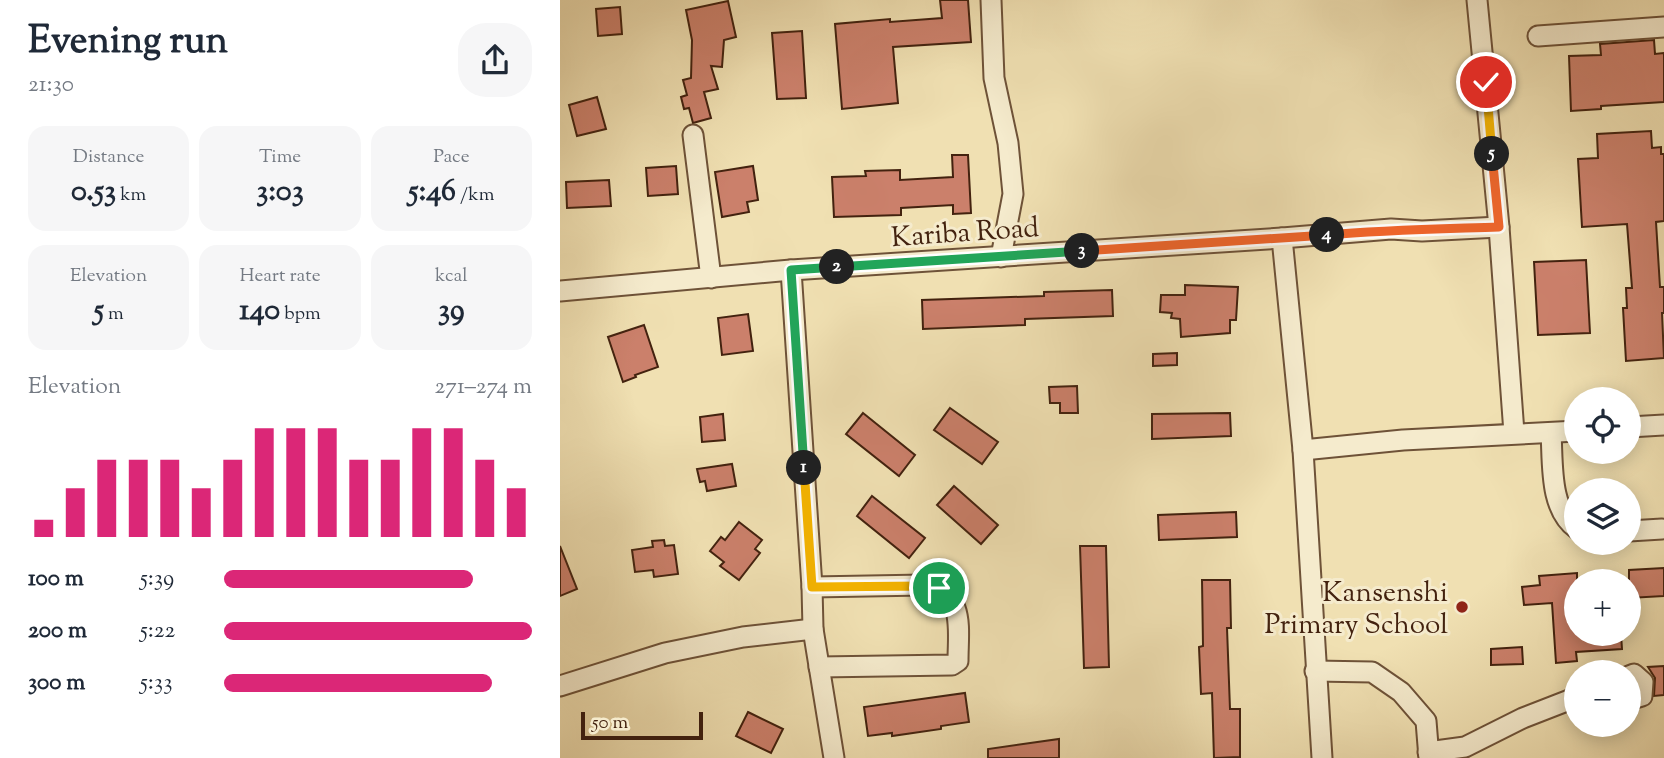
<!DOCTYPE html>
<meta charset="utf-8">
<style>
body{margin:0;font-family:"Sorts Mill Goudy",serif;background:#f6f6f7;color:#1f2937;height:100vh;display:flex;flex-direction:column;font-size:26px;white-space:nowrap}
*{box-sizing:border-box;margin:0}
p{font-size:23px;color:#747a83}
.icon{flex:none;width:38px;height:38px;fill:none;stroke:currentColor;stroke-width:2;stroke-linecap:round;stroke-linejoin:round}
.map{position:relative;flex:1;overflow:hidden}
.side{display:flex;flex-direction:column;background:#fff;width:560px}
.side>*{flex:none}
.fabs{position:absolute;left:1004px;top:387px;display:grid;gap:14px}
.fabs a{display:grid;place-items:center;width:77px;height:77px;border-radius:50%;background:#fff;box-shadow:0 4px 18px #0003;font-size:35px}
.scale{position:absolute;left:21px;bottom:18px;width:122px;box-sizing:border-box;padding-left:7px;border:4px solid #43220f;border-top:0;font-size:19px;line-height:24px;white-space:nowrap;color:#43220f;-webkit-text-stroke:5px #f5ebcd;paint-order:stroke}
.pin{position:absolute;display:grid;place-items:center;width:60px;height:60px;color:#fff;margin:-30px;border:4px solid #fff;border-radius:50%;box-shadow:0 2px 7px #0007}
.km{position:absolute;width:35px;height:35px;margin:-18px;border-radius:50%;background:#222;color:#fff;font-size:19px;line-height:35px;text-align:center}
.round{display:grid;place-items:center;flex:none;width:74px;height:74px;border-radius:28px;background:#f6f6f7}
.head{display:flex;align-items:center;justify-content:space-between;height:119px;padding:0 28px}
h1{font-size:38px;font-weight:700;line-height:52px}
.metrics{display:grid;grid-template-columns:repeat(3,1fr);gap:10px;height:119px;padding:7px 28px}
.metrics div{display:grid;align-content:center;border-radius:18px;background:#f6f6f7;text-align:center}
.metrics b{font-size:30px;font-weight:700}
.metrics small{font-size:19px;font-weight:400}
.metrics p{font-size:19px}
.chart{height:196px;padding:14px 28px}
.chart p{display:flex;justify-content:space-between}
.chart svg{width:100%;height:126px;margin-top:7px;stroke:#db2777;stroke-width:6}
ul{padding:0 28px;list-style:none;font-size:23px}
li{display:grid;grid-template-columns:112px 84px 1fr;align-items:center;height:52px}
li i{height:18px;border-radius:9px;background:#db2777}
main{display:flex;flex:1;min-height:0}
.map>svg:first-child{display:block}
.building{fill:#cb806b;stroke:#43220f;stroke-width:2}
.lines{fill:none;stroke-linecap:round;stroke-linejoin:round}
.minor-casing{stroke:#6e5238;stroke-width:23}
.minor{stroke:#f5ebcd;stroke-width:19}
.split-1-casing{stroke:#fff;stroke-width:14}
.split-2-casing{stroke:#fff;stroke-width:14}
.split-3-casing{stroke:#fff;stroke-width:14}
.split-4-casing{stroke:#fff;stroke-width:14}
.split-5-casing{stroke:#fff;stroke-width:14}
.split-6-casing{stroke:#fff;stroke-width:14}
.split-1{stroke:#f5b400;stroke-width:9}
.split-2{stroke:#22a559;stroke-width:9}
.split-3{stroke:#22a559;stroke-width:9}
.split-4{stroke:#f0652b;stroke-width:9}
.split-5{stroke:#f0652b;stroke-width:9}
.split-6{stroke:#f5b400;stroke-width:9}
.poi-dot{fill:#8f2418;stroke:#f5ebcd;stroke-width:2.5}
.labels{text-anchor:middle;stroke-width:6;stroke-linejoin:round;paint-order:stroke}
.street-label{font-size:28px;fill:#43220f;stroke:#f5ebcd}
.poi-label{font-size:28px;fill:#43220f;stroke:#f5ebcd;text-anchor:end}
</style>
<main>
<section class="side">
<div class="head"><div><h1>Evening run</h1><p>21:30</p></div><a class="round"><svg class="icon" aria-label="share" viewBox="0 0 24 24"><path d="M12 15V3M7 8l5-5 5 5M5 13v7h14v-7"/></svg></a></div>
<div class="metrics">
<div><p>Distance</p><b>0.53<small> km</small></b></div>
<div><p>Time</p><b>3:03</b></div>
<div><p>Pace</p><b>5:46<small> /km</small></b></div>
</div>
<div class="metrics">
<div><p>Elevation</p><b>5<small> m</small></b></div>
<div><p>Heart rate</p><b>140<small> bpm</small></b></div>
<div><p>kcal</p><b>39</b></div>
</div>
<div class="chart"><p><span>Elevation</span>271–274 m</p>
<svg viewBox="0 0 160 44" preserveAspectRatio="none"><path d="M5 44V38M15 44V27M25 44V17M35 44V17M45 44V17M55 44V27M65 44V17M75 44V6M85 44V6M95 44V6M105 44V17M115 44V17M125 44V6M135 44V6M145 44V17M155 44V27"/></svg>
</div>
<ul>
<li><b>100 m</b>5:39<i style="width:81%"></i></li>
<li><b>200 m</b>5:22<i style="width:100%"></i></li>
<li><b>300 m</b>5:33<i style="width:87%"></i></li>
</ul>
</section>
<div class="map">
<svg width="1104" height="758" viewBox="0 0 1104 758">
<rect width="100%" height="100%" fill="#f0e0b2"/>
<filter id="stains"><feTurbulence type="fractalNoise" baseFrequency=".00286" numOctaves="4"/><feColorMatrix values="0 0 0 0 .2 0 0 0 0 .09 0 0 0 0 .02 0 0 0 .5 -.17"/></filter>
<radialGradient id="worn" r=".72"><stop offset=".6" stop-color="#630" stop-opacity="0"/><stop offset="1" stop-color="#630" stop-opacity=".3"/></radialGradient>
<!-- building -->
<g class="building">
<path d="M380 0H408L411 42 333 47 338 103 282 109 275 24 330 19V22L382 18Z"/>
<path d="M168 1 176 37 164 40 162 67 151 66 158 89 144 92 151 118 133 123 129 108 124 109 121 97 127 95 123 80 131 78 132 40 126 10Z"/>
<path d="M60 7 62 34 38 36 36 9Z"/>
<path d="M242 31 246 98 217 99 212 33Z"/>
<path d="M1094 40 1095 54 1104 53V102L1041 106V109L1011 111 1009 56 1041 55 1040 44Z"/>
<path d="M37 97 46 129 17 136 9 105Z"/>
<path d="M1091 131 1092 148 1101 147V154H1104V221L1096 222 1100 287H1104V313H1102L1104 358 1066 361 1063 308H1067L1066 288H1072L1067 224 1022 227 1018 159 1038 158 1037 134Z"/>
<path d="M392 155H408L411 213 393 214V205L341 208V215L274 217 272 177 306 176 305 171 340 170V180L393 177Z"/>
<path d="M116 166 118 194 88 196 86 168Z"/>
<path d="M193 166 198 200 187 202 189 212 162 217 155 172Z"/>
<path d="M49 180 51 206 7 208 6 182Z"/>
<path d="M1026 260 1030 333 978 335 974 262Z"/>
<path d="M625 285 678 287 676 320H670V333L621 337 620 319 611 318 612 313 600 312 601 295H625Z"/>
<path d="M552 290 553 316 465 319V325L363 329 362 300 484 296V292Z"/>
<path d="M188 314 193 351 162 355 158 318Z"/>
<path d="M84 325 98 367 75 375 76 377 63 382 48 337Z"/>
<path d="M617 353V365L593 366V354Z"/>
<path d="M517 386 518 413H500V403H490L489 387Z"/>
<path d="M390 408 438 442 422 464 374 430Z"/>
<path d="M303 413 355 455 339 476 286 434Z"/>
<path d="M670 413 671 436 592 439V414Z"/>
<path d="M163 414 165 440 142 442 140 417Z"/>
<path d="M172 464 176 486 147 491 145 481 140 482 137 469Z"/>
<path d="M394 486 438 525 421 544 377 505Z"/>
<path d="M312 496 365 538 349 558 297 516Z"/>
<path d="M676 512 677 537 599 540 598 515Z"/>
<path d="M179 522 202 540 195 549 200 553 179 580 160 566 164 562 150 551 161 537 165 540Z"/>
<path d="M104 540 105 546 114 545 118 574 94 577 93 570 75 572 72 550 93 547 92 541Z"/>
<path d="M0 546 17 589 0 596Z"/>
<path d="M520 546H546L549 667 524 668Z"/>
<path d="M1104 568V596L1069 598V570Z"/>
<path d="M1017 573V634H1061L1062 649 1016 652 1017 661 996 663 992 603 964 605 962 587 980 585 979 576Z"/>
<path d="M642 580H670L671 628H667L670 709H680V757L654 758 652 693 641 694 639 647 643 646Z"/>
<path d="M962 647 963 664 931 665V649Z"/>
<path d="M1104 666V695L1094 696 1095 678 1088 667Z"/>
<path d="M405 693 409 722 381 726V729L332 736V733L308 736 304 707Z"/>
<path d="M188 712 223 729 211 753 176 736Z"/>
<path d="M499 739V758H428V749Z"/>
</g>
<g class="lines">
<!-- minor casing -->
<g class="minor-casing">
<g id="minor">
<path d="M431 0 434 78 448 143 453 194 441 257"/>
<path d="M917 0 939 227 954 433"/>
<path d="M978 36 1104 27"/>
<path d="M133 135 151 278"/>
<path d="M722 238 743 450 762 758"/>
<path d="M231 270 252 587 253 629 274 758"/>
<path d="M0 291 231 270 722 238 831 229 862 231 939 227"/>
<path d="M1069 427 1104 425"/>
<path d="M991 433C993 464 989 509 1017 529"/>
<path d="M743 450 843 440 1017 431"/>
<path d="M1069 531 1102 529"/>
<path d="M252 587 364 585C406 593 398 628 398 661L392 665 259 667"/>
<path d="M755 671 812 672 841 692 866 721 869 758"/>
<path d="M1069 676 1074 674 1083 682 1082 696 1069 700"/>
<path d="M0 686 105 653 183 637 253 629"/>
<path d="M868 752 905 747 963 718 1017 697"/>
</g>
</g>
<!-- minor -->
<use href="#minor" class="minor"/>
</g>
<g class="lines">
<!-- split-1 casing -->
<g class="split-1-casing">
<path id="split-1" d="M244 468 252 587 364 586 379 588"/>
</g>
<!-- split-2 casing -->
<g class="split-2-casing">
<path id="split-2" d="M244 468 231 270 277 267"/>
</g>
<!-- split-3 casing -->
<g class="split-3-casing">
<path id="split-3" d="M277 267 522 251"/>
</g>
<!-- split-4 casing -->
<g class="split-4-casing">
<path id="split-4" d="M522 251 767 235"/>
</g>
<!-- split-5 casing -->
<g class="split-5-casing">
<path id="split-5" d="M767 235C824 230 881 229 939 227L932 154"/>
</g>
<!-- split-6 casing -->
<g class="split-6-casing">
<path id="split-6" d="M926 82 932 154"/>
</g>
<!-- split-1 -->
<use href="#split-1" class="split-1"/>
<!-- split-2 -->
<use href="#split-2" class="split-2"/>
<!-- split-3 -->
<use href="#split-3" class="split-3"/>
<!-- split-4 -->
<use href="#split-4" class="split-4"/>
<!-- split-5 -->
<use href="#split-5" class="split-5"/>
<!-- split-6 -->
<use href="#split-6" class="split-6"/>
</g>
<!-- markers -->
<circle class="poi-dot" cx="902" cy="607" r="7"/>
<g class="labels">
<!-- street labels -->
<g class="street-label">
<text transform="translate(405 231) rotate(-4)" y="10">Kariba Road</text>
</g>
<!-- poi labels -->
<g class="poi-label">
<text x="888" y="601">Kansenshi<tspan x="888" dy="32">Primary School</tspan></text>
</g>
</g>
<rect width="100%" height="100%" filter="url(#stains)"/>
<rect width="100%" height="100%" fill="url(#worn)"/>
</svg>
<div class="fabs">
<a><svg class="icon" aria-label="locate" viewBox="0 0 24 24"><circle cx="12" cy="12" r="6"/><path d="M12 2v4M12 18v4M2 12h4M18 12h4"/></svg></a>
<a><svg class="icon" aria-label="layers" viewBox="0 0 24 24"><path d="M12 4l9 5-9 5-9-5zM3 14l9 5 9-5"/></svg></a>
<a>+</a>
<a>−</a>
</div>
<div class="scale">50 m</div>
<div class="pin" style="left:379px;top:588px;background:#1e9e55"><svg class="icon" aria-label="arrive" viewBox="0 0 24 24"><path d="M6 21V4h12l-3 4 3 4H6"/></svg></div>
<div class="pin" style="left:926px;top:82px;background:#d93025"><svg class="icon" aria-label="check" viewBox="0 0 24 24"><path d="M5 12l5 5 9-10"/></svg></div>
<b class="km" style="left:244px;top:468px">1</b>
<b class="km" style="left:277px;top:267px">2</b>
<b class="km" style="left:522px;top:251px">3</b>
<b class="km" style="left:767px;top:235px">4</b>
<b class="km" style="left:932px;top:154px">5</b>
</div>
</main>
